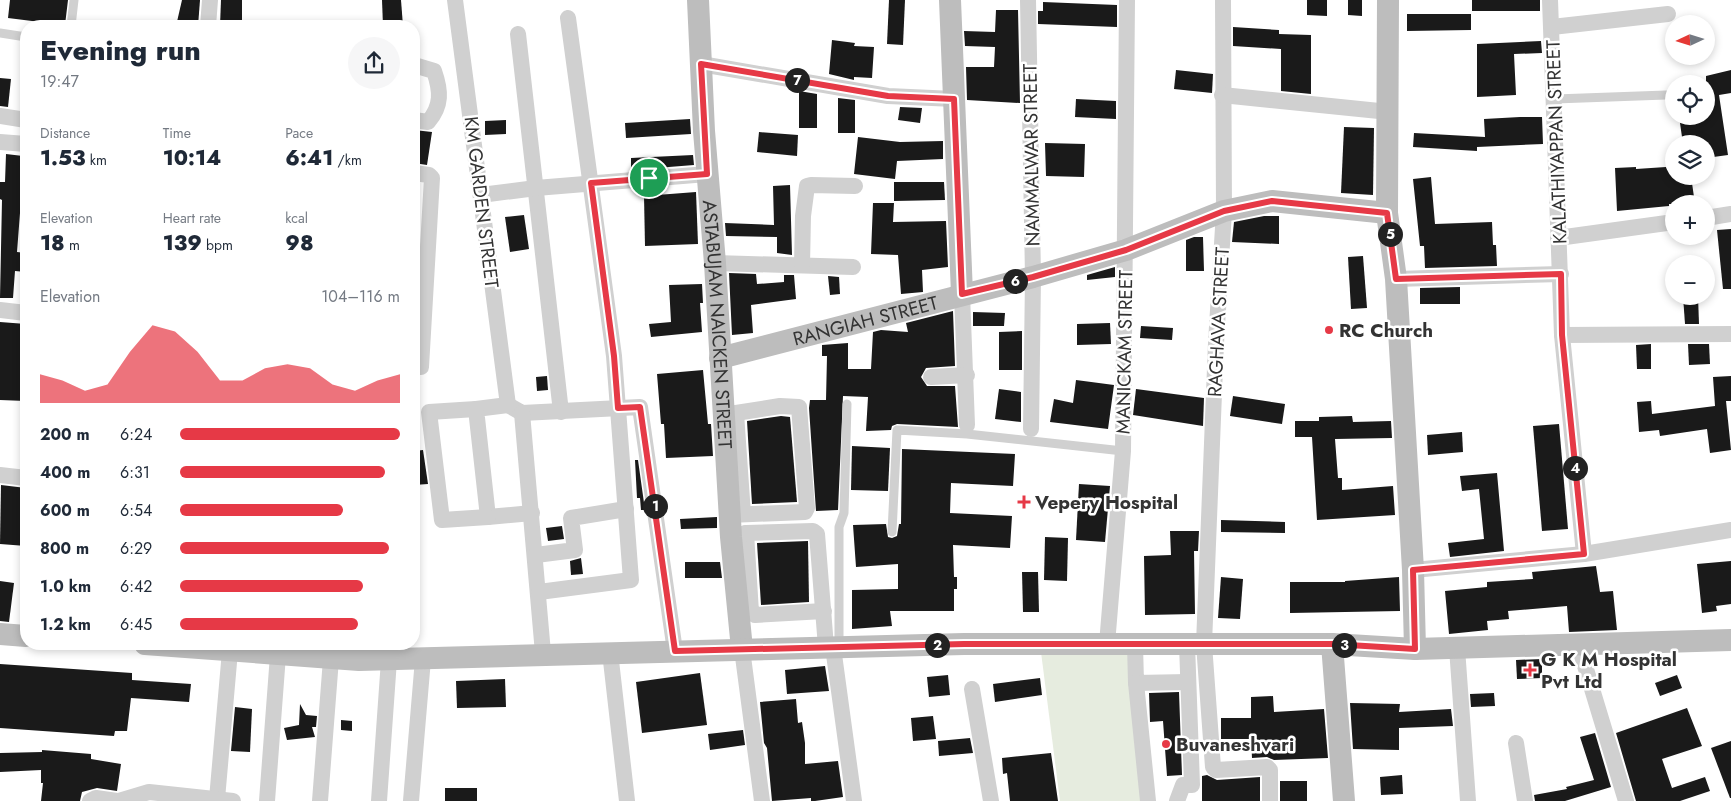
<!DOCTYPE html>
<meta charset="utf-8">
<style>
body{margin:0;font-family:Jost,sans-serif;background:#f6f6f7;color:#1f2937;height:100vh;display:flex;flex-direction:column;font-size:19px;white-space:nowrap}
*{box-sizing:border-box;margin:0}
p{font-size:16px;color:#747a83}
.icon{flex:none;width:28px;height:28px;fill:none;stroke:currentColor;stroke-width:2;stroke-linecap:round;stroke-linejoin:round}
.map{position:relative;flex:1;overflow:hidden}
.drawer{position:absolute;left:20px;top:20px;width:400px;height:630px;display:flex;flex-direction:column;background:#fff;border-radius:20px;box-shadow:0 2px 8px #0003}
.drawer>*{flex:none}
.needle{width:32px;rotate:266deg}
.buttons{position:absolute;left:1665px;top:15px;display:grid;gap:10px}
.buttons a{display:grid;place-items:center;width:50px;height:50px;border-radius:50%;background:#fff;box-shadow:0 2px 8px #0003;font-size:25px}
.pin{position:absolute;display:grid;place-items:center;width:42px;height:42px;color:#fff;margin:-21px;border:2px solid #fff;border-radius:50%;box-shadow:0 1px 5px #0007}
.km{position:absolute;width:25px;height:25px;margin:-12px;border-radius:50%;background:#222;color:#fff;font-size:14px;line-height:25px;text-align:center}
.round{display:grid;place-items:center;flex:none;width:52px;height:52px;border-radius:26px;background:#f6f6f7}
.head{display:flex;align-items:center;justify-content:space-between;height:85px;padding:0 20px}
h1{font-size:28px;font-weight:800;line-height:38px}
.metrics{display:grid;grid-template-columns:repeat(3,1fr);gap:8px;height:85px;padding:5px 20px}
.metrics div{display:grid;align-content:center}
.metrics b{font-size:21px;font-weight:800}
.metrics small{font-size:14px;font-weight:400}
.metrics p{font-size:14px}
.chart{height:140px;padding:10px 20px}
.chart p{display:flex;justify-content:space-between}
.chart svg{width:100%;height:90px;margin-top:5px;fill:#e63946;opacity:.7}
ul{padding:0 20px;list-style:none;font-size:16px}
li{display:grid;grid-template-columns:80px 60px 1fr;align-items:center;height:38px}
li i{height:12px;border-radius:6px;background:#e63946}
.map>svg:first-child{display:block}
.green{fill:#e6ecdf}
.building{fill:#1a1a1a}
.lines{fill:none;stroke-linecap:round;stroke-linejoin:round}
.lane{stroke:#d0d0d0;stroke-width:9}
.street{stroke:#d0d0d0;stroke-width:16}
.secondary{stroke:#bdbdbd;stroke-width:22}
.route-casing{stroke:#fff;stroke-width:10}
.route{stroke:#e63946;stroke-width:6}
.poi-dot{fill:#e63946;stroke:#fff;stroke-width:2}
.labels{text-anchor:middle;stroke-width:5;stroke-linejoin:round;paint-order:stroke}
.street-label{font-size:19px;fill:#333;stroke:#fff}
.poi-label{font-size:19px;font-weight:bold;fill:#333;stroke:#fff;text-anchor:start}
</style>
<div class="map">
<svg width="1731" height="801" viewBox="0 0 1731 801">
<rect width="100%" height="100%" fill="#fff"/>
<!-- green -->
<path class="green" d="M1041 652H1137L1148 801H1060Z"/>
<!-- building -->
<g class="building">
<path d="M10 0H68L65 25 48 26V23L8 18Z"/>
<path d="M182 0H200L198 26H176Z"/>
<path d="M221 0H242V26H220Z"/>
<path d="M382 0H401L403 26H383Z"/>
<path d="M889 0H905L903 45 887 44Z"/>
<path d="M1307 0H1327V16L1307 15Z"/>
<path d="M1348 0H1362V16L1348 15Z"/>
<rect x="1472" y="0" width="68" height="11"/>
<path d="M1043 2 1117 5V27L1038 24V11H1043Z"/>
<path d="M996 10H1018L1020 103 967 100 966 67H994L995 47 965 46 964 31 995 32Z"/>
<path d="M1407 14H1471V30L1407 31Z"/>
<path d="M1233 27 1279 30V34L1311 35V94L1281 91V49L1233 46Z"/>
<path d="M832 40 855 43 854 46 874 47 872 78 854 77V80L829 74Z"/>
<path d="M1541 41 1542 53 1514 54 1516 95 1477 97V44Z"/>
<path d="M1176 70 1213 74 1212 93 1174 89Z"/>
<path d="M1731 70V93L1719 95 1728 155 1706 158V144H1683L1679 116H1706V76Z"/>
<path d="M0 78 11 79 8 107 0 106Z"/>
<path d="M799 91 817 94V128H799Z"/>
<path d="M838 98 855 100V133H838Z"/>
<path d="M1076 99 1116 101V119L1075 117Z"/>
<path d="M900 107 922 108 920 123 898 120Z"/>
<path d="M1520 117H1542L1543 144 1477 147V151L1413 147 1414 133 1485 137 1484 119Z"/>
<path d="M690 119 691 134 626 138 625 123Z"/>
<path d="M506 120V134L485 135V121Z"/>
<path d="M1344 127 1374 128 1373 195 1341 193Z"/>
<path d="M414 130 432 132 427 165 414 163Z"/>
<path d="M759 132 798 135 797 156 757 152Z"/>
<path d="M858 137 900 142 943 141V159L897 161 895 179 854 174Z"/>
<path d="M1045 143 1085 144 1084 177 1046 176Z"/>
<path d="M6 154 23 156 22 182 26 183V200H21L17 252 26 253V272L15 271 13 298H0L2 200 0 199V182H5Z"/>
<path d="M693 155 694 165 631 170V158Z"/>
<path d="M1636 167V169L1666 167 1667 169 1674 168V176H1691L1695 204H1669V206L1617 211 1615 168Z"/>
<path d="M1431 177 1435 224 1492 222 1493 245H1496L1497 266 1425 268 1424 246H1420L1413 179Z"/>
<path d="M894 182H944L945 200 894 201Z"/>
<path d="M790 185 792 255 777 253V237L726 236 725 223 774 225 773 186Z"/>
<path d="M696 192 698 244 645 246 644 196Z"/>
<path d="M873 203H894L893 222 946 221 948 267 922 270 923 292 901 294 898 255 871 254Z"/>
<path d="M524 215 529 249 510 252 505 217Z"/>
<path d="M1264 216H1279V244L1232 242 1234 222Z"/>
<path d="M1731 229V289H1723L1717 230Z"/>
<path d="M1194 237H1203L1204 271H1186V240Z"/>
<path d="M1363 256 1367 308 1351 309 1348 257Z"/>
<path d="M1115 267V277L1087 280V275Z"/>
<path d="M729 273 756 274 757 284 784 282V275H794L796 299 751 305 753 333 732 335Z"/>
<path d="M828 276 839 277 840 294 830 295Z"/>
<path d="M702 284 703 303H700L702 332 651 337 649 324 671 322 669 285Z"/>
<path d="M1460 287V304H1420V288Z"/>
<path d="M1683 296H1698L1699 324H1685Z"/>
<path d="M953 311 955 366 926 368 921 377 927 386H955L958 427 897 424 892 426 891 430 866 431 868 397 843 396 838 510 816 511 809 408 810 400H826L827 356H822V345L848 343V369H871L873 332 881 330 908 332 906 323Z"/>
<path d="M973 312 1005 313 1004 326H973Z"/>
<path d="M0 322 26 324V401L0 400Z"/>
<path d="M1110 323 1111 344 1077 345V324Z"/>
<path d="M1141 326 1173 328 1172 340 1140 338Z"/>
<path d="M1022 331V370H999V332Z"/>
<path d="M1651 344V369H1637L1636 345Z"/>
<path d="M1688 344H1709L1710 364 1689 365Z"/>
<path d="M703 370 708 424H711L713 456 666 458 664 424H661L657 374Z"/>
<path d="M547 376 548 390 537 391 536 377Z"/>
<path d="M1731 376V401H1726L1731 450 1710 453 1707 429 1660 436 1659 430 1639 432 1637 402 1651 401 1652 414 1715 406 1713 377Z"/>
<path d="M1076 380 1114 385 1108 429 1050 422 1054 399 1073 403Z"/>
<path d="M999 389 1021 392V422L995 419Z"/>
<path d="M1136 389 1204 398 1203 426 1133 415Z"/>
<path d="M1233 396 1285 404 1282 424 1230 416Z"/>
<path d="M781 416 790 417 797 502 752 504 747 421Z"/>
<path d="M1352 416 1353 422 1391 421 1392 438 1335 439 1338 478H1342V490L1393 486 1395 515 1317 520 1312 437H1295V421H1319V417Z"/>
<path d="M1559 424 1568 529 1542 531 1533 426Z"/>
<path d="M1462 432 1463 452 1428 455 1427 435Z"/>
<path d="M852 446 890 448 888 491 851 490Z"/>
<path d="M902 449 1015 454 1013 486 951 483 950 513 1012 516 1010 548 953 545 954 577H957V589H954V611H890L892 626 852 629V590L898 589V564L856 567 853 525 886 524 888 537 892 538 897 536 899 524H901Z"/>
<path d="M423 450 428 484 414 485V451Z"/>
<path d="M635 460H638L645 510H641L640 498H637Z"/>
<path d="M1497 473 1504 551 1450 557 1448 543 1484 539 1479 489 1462 491 1460 476Z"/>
<path d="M1079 484 1110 486 1105 542 1076 540Z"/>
<path d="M1 485 26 488V546L0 544Z"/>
<path d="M717 517V528L681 529 680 519Z"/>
<path d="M1221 520 1285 522V533L1221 532Z"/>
<path d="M562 526 564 539 548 541 546 528Z"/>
<path d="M1170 531H1199L1198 551H1194L1195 614 1145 615 1144 556 1171 555Z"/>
<path d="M1045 537 1068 538 1067 581 1044 580Z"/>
<path d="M808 541 809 602 761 605 757 543Z"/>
<path d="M581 558 583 574 571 575 570 561Z"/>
<path d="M1731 561V604L1716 606 1717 611 1702 613 1697 564Z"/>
<path d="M685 562H720L722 578H685Z"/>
<path d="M1596 566 1600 592 1613 591 1617 630 1569 632 1567 606 1508 611 1509 619 1487 621 1488 630 1449 634 1445 591 1487 587V582L1533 579 1532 572Z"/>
<path d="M1022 572H1038L1039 612H1023Z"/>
<path d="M1221 577 1243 579 1240 619 1218 618Z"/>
<path d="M1399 577 1400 611 1290 613V582H1345V581Z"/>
<path d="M0 581 14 583 9 622 0 621Z"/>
<path d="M1542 659V678L1517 679 1516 660Z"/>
<path d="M0 664 132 673V680L191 684 189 702 131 698 127 731H115L114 736 0 728Z"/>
<path d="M825 666 829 691 787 694 785 670Z"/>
<path d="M700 673 707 725 642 733 636 682Z"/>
<path d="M948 675 950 695 929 697 927 677Z"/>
<path d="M1677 675 1682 688 1660 696 1655 683Z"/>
<path d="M1040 678 1042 695 995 702 993 684Z"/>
<path d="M505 679 506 707 457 708 456 681Z"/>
<path d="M1179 692 1182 775 1167 776 1163 721 1150 722 1149 693Z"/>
<path d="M1494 693 1495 706 1471 707 1470 694Z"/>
<path d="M1273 696 1274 712 1324 709 1328 758 1274 760 1267 757 1252 758 1251 739H1221V718H1251V697Z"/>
<path d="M796 699 798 723 802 722 805 743V764L838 761 843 797 815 801H811V798L772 801 767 748 764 743 760 702Z"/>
<path d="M1350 703 1400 704 1399 712 1451 709 1453 726 1399 728V750L1353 749Z"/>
<path d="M300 704 306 715 317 716 316 727H312L315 737 287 740 284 728 299 725Z"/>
<path d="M235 707 252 709 250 752 231 751Z"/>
<path d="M1687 708 1702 746 1662 759 1672 788 1705 777 1710 791 1680 801H1636L1616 733Z"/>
<path d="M933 716 936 739 913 741 911 718Z"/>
<path d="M341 720 352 721V731L341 730Z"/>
<path d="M743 730 745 745 710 750 708 734Z"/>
<path d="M1595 733 1611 787 1565 801H1535L1534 795 1567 789 1566 787 1594 780 1580 737Z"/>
<path d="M970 738 973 753 939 756 938 741Z"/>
<path d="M1731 741V798H1730L1711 748Z"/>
<path d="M42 750 91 754V759L121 764 117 791 97 788 82 792 80 801H41L43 783H41V770L0 772V753L42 752Z"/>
<path d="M1051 753 1058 801H1010L1007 773 1003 774 1002 758Z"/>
<path d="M1207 775 1217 780 1260 777V801H1202V776Z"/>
<path d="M1402 775 1403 794 1381 795 1380 777Z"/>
<rect x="1280" y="781" width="27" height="20"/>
<rect x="445" y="788" width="32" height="13"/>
</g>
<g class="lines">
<!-- lane -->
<g class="lane">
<path d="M71 26 74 0"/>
<path d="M0 33 26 37"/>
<path d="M1555 99 1666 95"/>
<path d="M892 532 897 430 967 434 1123 451"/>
<path d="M839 647V527L844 513 847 404"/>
</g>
<!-- street -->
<g class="street">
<path d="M455 0 508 405"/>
<path d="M1028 0 1033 277 1031 429"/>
<path d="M1223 0 1224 211 1216 343 1204 644 1213 767 1216 770 1267 767 1270 770V801"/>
<path d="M1550 0 1562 335 1584 554"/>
<path d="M208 26 210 0"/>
<path d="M1552 27 1668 14"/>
<path d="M518 34 561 412"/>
<path d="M701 64 888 96 954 99"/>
<path d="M414 65 434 71C441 91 442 106 428 122L414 120"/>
<path d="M1222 95 1389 112"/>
<path d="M0 116 26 120"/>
<path d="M0 142 26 144"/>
<path d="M414 173 429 175 432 178 421 367"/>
<path d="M481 195 536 188 707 174"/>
<path d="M1706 218 1731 214"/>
<path d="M1558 238 1674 222"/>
<path d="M715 263 853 267"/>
<path d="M802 265 803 216 807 186 811 185 855 186"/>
<path d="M1396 279 1561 274"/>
<path d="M962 294 967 425"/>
<path d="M0 310 26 313"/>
<path d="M1562 335 1731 334"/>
<path d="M931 377 967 375"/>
<path d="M508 405 522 413 640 407 675 651"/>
<path d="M508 405 476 409 488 517 532 513"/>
<path d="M476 409 429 412 442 520 488 517"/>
<path d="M522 413 543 653"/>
<path d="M736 413 743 514"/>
<path d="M723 415 780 406 799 407 807 508 805 512 729 515"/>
<path d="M0 475 26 478"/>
<path d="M746 533 751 612 755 615 824 611"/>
<path d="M731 537 746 533 813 531 817 534 826 647"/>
<path d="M536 555 575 550 571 518 626 509"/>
<path d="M1413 570 1584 554 1731 530"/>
<path d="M539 592 631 580 614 356 568 18"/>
<path d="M1107 644 1123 451 1127 0"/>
<path d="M1135 644 1136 683 1188 682"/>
<path d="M1579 646 1626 801"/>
<path d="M833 647 854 801"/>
<path d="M1457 648 1468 801"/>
<path d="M742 649 762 801"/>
<path d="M610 652 627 801"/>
<path d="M1136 683 1148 801"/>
<path d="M972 689 991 801"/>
<path d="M1516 743 1525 801"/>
<path d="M217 799 230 651"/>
<path d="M90 801 96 798 117 801"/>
<path d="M119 801 149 792 233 801"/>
<path d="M267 801 278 655"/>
<path d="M320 801 331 659"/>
<path d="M379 801 389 660"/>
<path d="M411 801 423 659"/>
<path d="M1177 801 1183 785H1192L1187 644"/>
</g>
<!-- secondary -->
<g class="secondary">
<path id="s1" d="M698 0 704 131 715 263 731 537 742 649"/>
<path d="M950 0 962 294"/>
<path d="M1388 0 1387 213 1396 279 1413 570 1415 649"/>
<path id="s2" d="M720 358 1033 277 1126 250 1224 211 1272 201 1387 213"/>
<path d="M0 634 26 636"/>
<path d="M145 644 359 660 964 644H1332L1415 649 1731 640"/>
<path d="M1332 644 1344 801"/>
</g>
</g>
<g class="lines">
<!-- route casing -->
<g class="route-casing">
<path id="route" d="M701 64 888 96 954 99 962 294 1033 277 1126 250 1224 211 1272 201 1387 213 1396 279 1561 274 1562 335 1584 554 1413 570 1415 649 1332 644H964L675 651 640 407 618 408 614 356 591 183 707 174Z"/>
</g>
<!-- route -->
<use href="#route" class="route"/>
</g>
<!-- markers -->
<g class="poi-dot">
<circle cx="1329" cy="330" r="5"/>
<path d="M1021.5 494.5h5v5h5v5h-5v5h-5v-5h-5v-5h5z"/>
<path d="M1527.5 662.5h5v5h5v5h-5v5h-5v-5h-5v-5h5z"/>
<circle cx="1166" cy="744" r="5"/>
</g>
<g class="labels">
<!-- street labels -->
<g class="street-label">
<text transform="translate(1556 142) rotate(-92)" y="7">KALATHIYAPPAN STREET</text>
<text transform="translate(1031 155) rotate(-91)" y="7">NAMMALWAR STREET</text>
<text transform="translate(482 202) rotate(83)" y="7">KM GARDEN STREET</text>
<text dy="7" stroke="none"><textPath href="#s2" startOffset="150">RANGIAH STREET</textPath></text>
<text transform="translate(1218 322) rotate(-87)" y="7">RAGHAVA STREET</text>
<text dy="7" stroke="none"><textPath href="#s1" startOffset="325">ASTABUJAM NAICKEN STREET</textPath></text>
<text transform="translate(1124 352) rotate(-89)" y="7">MANICKAM STREET</text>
</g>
<!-- poi labels -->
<g class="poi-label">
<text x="1339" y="337">RC Church</text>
<text x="1035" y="509">Vepery Hospital</text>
<text x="1541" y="666">G K M Hospital<tspan x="1541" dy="22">Pvt Ltd</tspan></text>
<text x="1176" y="751">Buvaneshvari</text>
</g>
</g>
</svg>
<div class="buttons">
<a><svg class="needle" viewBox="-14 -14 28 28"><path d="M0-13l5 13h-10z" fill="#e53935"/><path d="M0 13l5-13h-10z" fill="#747a83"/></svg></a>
<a><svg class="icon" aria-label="locate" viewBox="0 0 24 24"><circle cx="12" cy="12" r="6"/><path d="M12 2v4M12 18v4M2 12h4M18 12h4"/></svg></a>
<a><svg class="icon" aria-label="layers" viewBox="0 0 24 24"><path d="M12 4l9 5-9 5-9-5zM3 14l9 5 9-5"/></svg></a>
<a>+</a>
<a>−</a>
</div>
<div class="pin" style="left:649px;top:178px;background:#1e9e55"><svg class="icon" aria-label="arrive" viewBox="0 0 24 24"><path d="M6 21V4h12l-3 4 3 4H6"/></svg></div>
<b class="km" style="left:655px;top:506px">1</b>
<b class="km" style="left:937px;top:645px">2</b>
<b class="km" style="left:1344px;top:645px">3</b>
<b class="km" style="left:1575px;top:468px">4</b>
<b class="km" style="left:1390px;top:234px">5</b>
<b class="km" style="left:1015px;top:281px">6</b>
<b class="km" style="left:797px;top:80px">7</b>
<section class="drawer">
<div class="head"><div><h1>Evening run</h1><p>19:47</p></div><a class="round"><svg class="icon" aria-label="share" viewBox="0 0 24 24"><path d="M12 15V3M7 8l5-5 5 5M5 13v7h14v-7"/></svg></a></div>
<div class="metrics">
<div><p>Distance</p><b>1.53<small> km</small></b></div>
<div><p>Time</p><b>10:14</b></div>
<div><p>Pace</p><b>6:41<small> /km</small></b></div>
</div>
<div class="metrics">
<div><p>Elevation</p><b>18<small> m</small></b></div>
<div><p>Heart rate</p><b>139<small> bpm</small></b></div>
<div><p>kcal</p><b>98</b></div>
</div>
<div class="chart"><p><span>Elevation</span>104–116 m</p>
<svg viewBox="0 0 160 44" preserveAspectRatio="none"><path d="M0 44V30L10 33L20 38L30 35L40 19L50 6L60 9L70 19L80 33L90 33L100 27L110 25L120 27L130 35L140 38L150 33L160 30V44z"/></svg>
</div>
<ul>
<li><b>200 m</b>6:24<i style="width:100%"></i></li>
<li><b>400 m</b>6:31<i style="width:93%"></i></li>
<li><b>600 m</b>6:54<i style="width:74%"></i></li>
<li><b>800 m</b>6:29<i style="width:95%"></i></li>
<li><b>1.0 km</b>6:42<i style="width:83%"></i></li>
<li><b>1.2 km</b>6:45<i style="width:81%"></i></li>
</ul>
</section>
</div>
